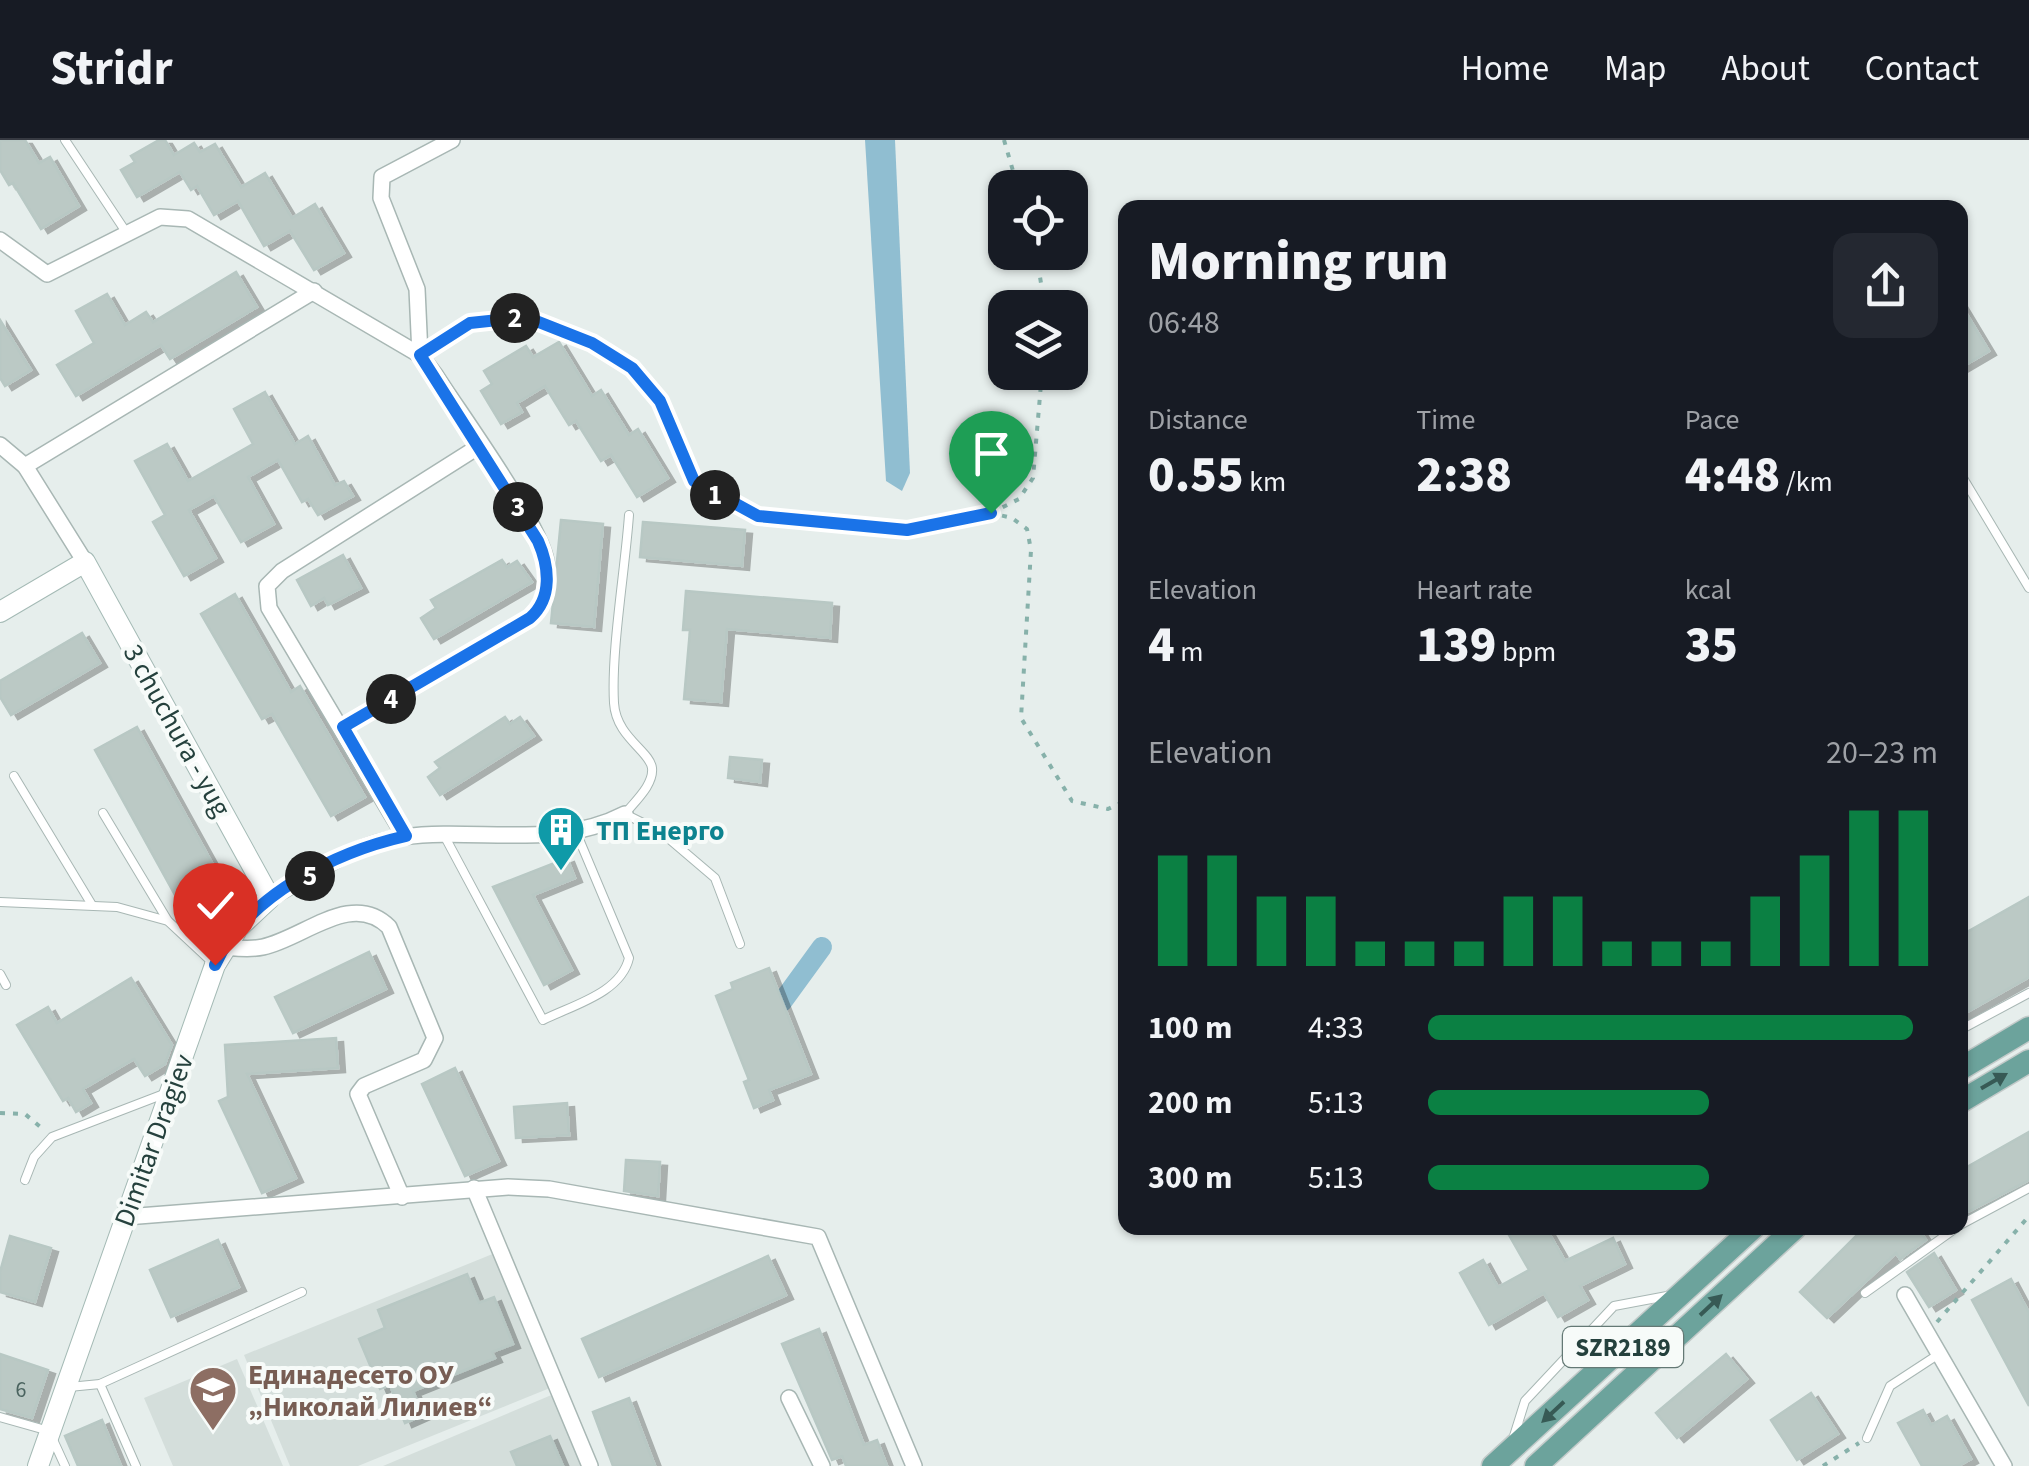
<!DOCTYPE html>
<meta charset="utf-8">
<style>
body{margin:0;font-family:"Source Sans 3",sans-serif;background:#242831;color:#f1f3f6;height:100vh;display:flex;flex-direction:column;font-size:38px;white-space:nowrap}
*{box-sizing:border-box;margin:0}
p{font-size:32px;color:#9ea1a6}
.icon{flex:none;width:55px;height:55px;fill:none;stroke:currentColor;stroke-width:2;stroke-linecap:round;stroke-linejoin:round}
.map{position:relative;flex:1;overflow:hidden}
.drawer{position:absolute;left:1118px;top:60px;width:850px;height:1035px;display:flex;flex-direction:column;background:#171b24;border-radius:20px;box-shadow:0 2px 8px #0004}
.drawer>*{flex:none}
.controls{position:absolute;left:988px;top:30px;display:grid;gap:20px}
.controls a{display:grid;place-items:center;width:100px;height:100px;border-radius:20px;background:#171b24;box-shadow:0 2px 8px #0004;font-size:50px}
.pin{position:absolute;display:grid;place-items:center;width:85px;height:85px;color:#fff;margin:-102px -42px;border-radius:50% 50% 50% 0;rotate:-45deg;box-shadow:0 0 10px #0007}
.pin .icon{rotate:45deg}
.km{position:absolute;width:50px;height:50px;margin:-25px;border-radius:50%;background:#222;color:#fff;font-size:28px;line-height:50px;text-align:center}
.round{display:grid;place-items:center;flex:none;width:105px;height:105px;border-radius:20px;background:#242831}
.head{display:flex;align-items:center;justify-content:space-between;height:170px;padding:0 30px}
h1{font-size:55px;font-weight:800;line-height:75px}
.metrics{display:grid;grid-template-columns:repeat(3,1fr);gap:15px;height:170px;padding:10px 30px}
.metrics div{display:grid;align-content:center}
.metrics b{font-size:50px;font-weight:800}
.metrics small{font-size:28px;font-weight:400}
.metrics p{font-size:28px}
.chart{height:280px;padding:20px 30px}
.chart p{display:flex;justify-content:space-between}
.chart svg{width:100%;height:180px;margin-top:10px;stroke:#0b8043;stroke-width:6}
ul{padding:0 30px;list-style:none;font-size:32px}
li{display:grid;grid-template-columns:160px 120px 1fr;align-items:center;height:75px}
li i{height:25px;border-radius:12px;background:#0b8043}
header{display:flex;align-items:center;gap:60px;box-sizing:border-box;height:140px;padding:0 50px;background:#171b24;border-bottom:2px solid #363941}
header strong{font-size:48px}
nav{display:flex;gap:55px;margin-inline-start:auto;font-size:35px}
.map>svg:first-child{display:block}
.built{fill:#d4dedb}
.water{fill:#90bed1}
.lines{fill:none;stroke-linecap:round;stroke-linejoin:round}
.canal{stroke:#90bed1;stroke-width:20}
.building{fill:#bbc9c5;stroke:#b8c8c4;stroke-width:2.5;filter:url(#shadow)}
.lane-casing{stroke:#a8b7b4;stroke-width:10}
.street-casing{stroke:#a8b7b4;stroke-width:18}
.secondary-casing{stroke:#a4bab5;stroke-width:22}
.primary-casing{stroke:#c2cac9;stroke-width:25}
.path{stroke:#87b1aa;stroke-width:4;stroke-dasharray:5 8;stroke-linecap:butt}
.lane{stroke:#fff;stroke-width:8}
.street{stroke:#fff;stroke-width:15}
.secondary{stroke:#fff;stroke-width:20}
.primary{stroke:#6ca39c;stroke-width:22}
.oneway{fill:#375a55}
.route-casing{stroke:#fff;stroke-width:20}
.route{stroke:#1a73e8;stroke-width:12}
.labels{text-anchor:middle;stroke-width:8;stroke-linejoin:round;paint-order:stroke}
.number-label{font-size:22px;fill:#4a635f}
.shield{fill:#f7fbf9;stroke:#647975;stroke-width:2.5}
.shield-label{font-size:25px;font-weight:bold;fill:#25413d}
.street-label{font-size:28px;fill:#25413d;stroke:#f7fbf9}
.culture-label{font-size:28px;font-weight:bold;fill:#0d838f;stroke:#f7fbf9;text-anchor:start}
.education-label{font-size:28px;font-weight:bold;fill:#785e54;stroke:#f7fbf9;text-anchor:start}
</style>
<header>
<strong>Stridr</strong>
<nav><a>Home</a><a>Map</a><a>About</a><a>Contact</a></nav>
</header>
<div class="map">
<svg width="2029" height="1326" viewBox="0 0 2029 1326">
<defs>
<filter id="shadow"><feDropShadow dx="7" dy="4" stdDeviation="0" flood-color="#0004"/></filter>
</defs>
<rect width="100%" height="100%" fill="#e6eeec"/>
<!-- built -->
<g class="built">
<path d="M495 1113 550 1248 358 1326H290L244 1215Z"/>
<path d="M237 1219 283 1326H173L144 1258Z"/>
<path d="M561 1251 593 1326H383Z"/>
</g>
<!-- water -->
<path class="water" d="M865 0H895L910 333 902 351 886 341Z"/>
<g class="lines">
<!-- canal -->
<path class="canal" d="M782 862 822 807"/>
</g>
<!-- building -->
<g class="building">
<path d="M0 0H25L39 23 50 17 79 66 41 89 13 43 9 45 0 30Z"/>
<path d="M159 0H165L174 15 194 3 200 12 215 4 241 47 265 33 292 78 315 64 344 113 314 130 290 91 264 106 238 61 214 75 197 46 191 50 180 32 137 57 121 30 135 22 131 16Z"/>
<path d="M236 132 257 167 170 219 161 205 76 256 57 225 94 203 76 171 107 154 125 185 146 172 153 182Z"/>
<path d="M1960 163 1989 211 1960 228Z"/>
<path d="M0 180 31 230 5 246 0 238Z"/>
<path d="M559 202 592 256 601 250 629 295 638 289 668 338 637 357 611 315 601 321 576 281 569 285 545 246 517 263 522 272 501 284 481 251 492 244 484 231 526 206 533 217Z"/>
<path d="M265 252 295 304 308 296 335 345 344 341 353 356 318 375 308 359 302 362 278 320 248 337 274 384 241 402 214 356 189 370 216 418 184 436 153 382 165 375 135 321 167 304 188 341 253 304 234 269Z"/>
<path d="M561 380 603 384 594 487 551 483Z"/>
<path d="M643 382 745 390 742 426 640 417Z"/>
<path d="M343 415 361 448 328 465 324 458 311 466 297 440Z"/>
<path d="M502 420 507 427 517 421 532 442 434 499 421 478 436 468 431 460Z"/>
<path d="M686 451 832 463 830 498 727 489 721 562 684 559 690 490H683Z"/>
<path d="M235 454 291 552 300 546 365 657 331 676 272 574 262 579 201 474Z"/>
<path d="M82 493 100 523 11 575 0 557V541Z"/>
<path d="M505 577 510 584 520 577 534 596 440 655 428 637 440 628 435 622Z"/>
<path d="M137 587 222 741 180 764 95 610Z"/>
<path d="M730 617 762 620 760 642 728 638Z"/>
<path d="M567 718 575 738 533 755 572 830 544 845 493 747Z"/>
<path d="M2029 757V837L1960 876V796Z"/>
<path d="M369 812 386 849 293 893 275 857Z"/>
<path d="M769 828 811 934 769 950 773 960 754 968 744 942 749 940 716 856 733 849 731 843Z"/>
<path d="M131 838 172 905 165 924 145 936 134 919 83 949 91 963 76 972 68 958 63 961 17 885 48 867 57 883Z"/>
<path d="M336 898 338 928 247 934 296 1038 262 1053 219 961 228 957 225 905Z"/>
<path d="M455 928 499 1021 465 1036 422 944Z"/>
<path d="M567 963 569 995 516 998 514 967Z"/>
<path d="M2029 992V1040L1960 1076V1031Z"/>
<path d="M626 1020 660 1022 658 1056 624 1051Z"/>
<path d="M1505 1088H1546L1565 1121 1613 1098 1625 1124 1580 1146 1588 1160 1558 1177 1544 1153 1489 1185 1460 1133 1483 1120 1498 1147 1529 1130Z"/>
<path d="M1864 1088H1918L1926 1100 1900 1119 1896 1113 1827 1178 1800 1152Z"/>
<path d="M10 1096 51 1108 35 1162 0 1152V1132Z"/>
<path d="M218 1100 239 1147 171 1177 150 1130Z"/>
<path d="M1934 1113 1956 1150 1929 1167 1907 1132Z"/>
<path d="M768 1116 786 1155 599 1237 582 1199Z"/>
<path d="M467 1134 479 1163 494 1157 513 1204 492 1212 495 1218 413 1251 423 1275 405 1283 390 1245 380 1249 359 1199 385 1188 378 1170Z"/>
<path d="M2011 1139 2029 1173V1266L1972 1160Z"/>
<path d="M819 1189 864 1305 877 1300 887 1326H846L842 1316 832 1320 782 1204Z"/>
<path d="M0 1214 48 1230 32 1278 0 1269Z"/>
<path d="M1726 1214 1747 1239 1677 1298 1656 1273Z"/>
<path d="M1811 1253 1838 1294 1797 1320 1771 1280Z"/>
<path d="M629 1258 655 1326H613L593 1272Z"/>
<path d="M1923 1270 1931 1285 1947 1276 1971 1319 1958 1326H1922L1898 1283Z"/>
<path d="M102 1280 121 1326H78L65 1296Z"/>
<path d="M550 1296 563 1326H517L511 1312Z"/>
</g>
<g class="lines">
<!-- lane casing -->
<g class="lane-casing">
<g id="lane">
<path d="M65 0 128 95"/>
<path d="M1960 333 2029 448"/>
<path d="M629 375C625 431 611 510 614 563 616 597 650 611 652 628 654 645 634 662 625 674L661 692 715 738 740 804"/>
<path d="M14 636 92 765"/>
<path d="M103 673 168 781"/>
<path d="M445 697 543 880C573 865 621 853 629 818L576 692"/>
<path d="M0 762 117 767 168 781 212 822"/>
<path d="M0 834 6 845"/>
<path d="M1960 890 2029 853"/>
<path d="M25 1040 34 1017 52 997 164 954"/>
<path d="M1960 1085 2029 1048"/>
<path d="M1865 1153 1956 1088"/>
<path d="M100 1244 136 1326"/>
<path d="M69 1247 100 1244 302 1152"/>
<path d="M0 1277 49 1291 65 1326"/>
<path d="M1514 1296 1525 1261 1614 1166 1667 1156"/>
<path d="M1867 1298 1890 1246 1939 1214"/>
</g>
</g>
<!-- street casing -->
<g class="street-casing">
<g id="street">
<path d="M0 100 47 134 160 77 188 79 420 215 436 236C461 275 539 382 546 421 550 441 545 464 530 478L343 587"/>
<path d="M420 215 417 149 381 58 382 37 452 0"/>
<path d="M0 305 25 326 85 422"/>
<path d="M25 326 314 151"/>
<path d="M405 697 269 468 267 446 282 431 481 305"/>
<path d="M270 758C312 735 355 703 403 697 477 687 556 710 625 674"/>
<path d="M223 807C236 808 250 810 263 807 304 798 352 750 389 787L435 898 424 920 364 946 358 954 402 1057"/>
<path d="M474 1048 590 1326"/>
<path d="M126 1077 508 1047 549 1049 818 1097 914 1326"/>
<path d="M1905 1155 2004 1326"/>
<path d="M789 1258 822 1326"/>
</g>
</g>
<!-- secondary casing -->
<g class="secondary-casing">
<path id="secondary" d="M0 472 85 422 270 758 238 788 215 825 38 1326"/>
</g>
<!-- primary casing -->
<g class="primary-casing">
<g id="primary">
<path d="M1960 929 2029 888"/>
<path d="M1960 962 2029 921"/>
<path d="M1493 1326 1753 1088"/>
<path d="M1536 1326 1795 1088"/>
</g>
</g>
<!-- path -->
<g class="path">
<path d="M1004 0 1018 48"/>
<path d="M1036 112 1045 168"/>
<path d="M437 204 470 183 526 177 592 203 631 229 660 261 694 341 758 376 907 390 991 373 1012 378 1027 389 1031 410 1021 578 1072 661 1108 669 1125 661"/>
<path d="M991 373 1019 359 1033 338 1042 232"/>
<path d="M0 973 25 974 44 990"/>
<path d="M1937 1182 2029 1076"/>
<path d="M1823 1326 1859 1303"/>
</g>
<!-- lane -->
<use href="#lane" class="lane"/>
<!-- street -->
<use href="#street" class="street"/>
<!-- secondary -->
<use href="#secondary" class="secondary"/>
<!-- primary -->
<use href="#primary" class="primary"/>
</g>
<!-- one-way arrows -->
<defs><path id="oneway-solid" d="M-6-.8H1V-3.2L6.5 0L1 3.2V.8H-6Z" transform="scale(2.5)"/></defs>
<g class="oneway">
<use href="#oneway-solid" transform="translate(1994 941) rotate(-30)"/>
<use href="#oneway-solid" transform="translate(1711 1165) rotate(-43)"/>
<use href="#oneway-solid" transform="translate(1553 1272) rotate(137)"/>
</g>
<g class="lines">
<!-- route casing -->
<g class="route-casing">
<path id="route" d="M215 825C246 756 335 712 406 696L343 587 530 478C553 458 549 426 538 401L420 215 470 183 526 177 592 203 632 228 660 261 694 341 758 376 907 390 991 373"/>
</g>
<!-- route -->
<use href="#route" class="route"/>
</g>
<!-- icons -->
<defs>
<g id="building-pin" transform="scale(2.5)"><path d="M0 17L-7.5 6A9.5 9.5 0 1 1 7.5 6Z" fill="#0f9aa8" stroke="#f7fbf9"/><path d="M-4-6H4V6H1V3H-1V6H-4ZM-2.5-4.3h1.7v1.8h-1.7ZM.8-4.3h1.7v1.8H.8ZM-2.5-1h1.7V.8h-1.7ZM.8-1h1.7V.8H.8Z" fill="#fff"/></g>
<g id="school-pin" transform="scale(2.5)"><path d="M0 17L-7.5 6A9.5 9.5 0 1 1 7.5 6Z" fill="#8d6e63" stroke="#f7fbf9"/><path d="M0-5L7-2L0 1L-7-2ZM-4 1L0 2.5L4 1V4Q0 6-4 4Z" fill="#fff"/></g>
</defs>
<g fill-rule="evenodd">
<use href="#building-pin" x="561" y="690"/>
<use href="#school-pin" x="213" y="1250"/>
</g>
<g class="labels">
<!-- number labels -->
<g class="number-label">
<text x="21" y="1257">6</text>
</g>
<!-- shield labels -->
<rect class="shield" x="1563" y="1187" width="120" height="40" rx="8"/>
<g class="shield-label">
<text x="1623" y="1216">SZR2189</text>
</g>
<!-- street labels -->
<g class="street-label">
<text transform="translate(178 590) rotate(61)" y="10">3 chuchura - yug</text>
<text transform="translate(153 1000) rotate(-70)" y="10">Dimitar Dragiev</text>
</g>
<!-- culture labels -->
<g class="culture-label">
<text x="596" y="700">ТП Енерго</text>
</g>
<!-- education labels -->
<g class="education-label">
<text x="248" y="1244">Единадесето ОУ<tspan x="248" dy="32">„Николай Лилиев“</tspan></text>
</g>
</g>
</svg>
<div class="controls">
<a><svg class="icon" aria-label="locate" viewBox="0 0 24 24"><circle cx="12" cy="12" r="6"/><path d="M12 2v4M12 18v4M2 12h4M18 12h4"/></svg></a>
<a><svg class="icon" aria-label="layers" viewBox="0 0 24 24"><path d="M12 4l9 5-9 5-9-5zM3 14l9 5 9-5"/></svg></a>
</div>
<div class="pin" style="left:991px;top:373px;background:#1e9e55"><svg class="icon" aria-label="arrive" viewBox="0 0 24 24"><path d="M6 21V4h12l-3 4 3 4H6"/></svg></div>
<div class="pin" style="left:215px;top:825px;background:#d93025"><svg class="icon" aria-label="check" viewBox="0 0 24 24"><path d="M5 12l5 5 9-10"/></svg></div>
<b class="km" style="left:715px;top:355px">1</b>
<b class="km" style="left:515px;top:178px">2</b>
<b class="km" style="left:518px;top:367px">3</b>
<b class="km" style="left:391px;top:559px">4</b>
<b class="km" style="left:310px;top:736px">5</b>
<section class="drawer">
<div class="head"><div><h1>Morning run</h1><p>06:48</p></div><a class="round"><svg class="icon" aria-label="share" viewBox="0 0 24 24"><path d="M12 15V3M7 8l5-5 5 5M5 13v7h14v-7"/></svg></a></div>
<div class="metrics">
<div><p>Distance</p><b>0.55<small> km</small></b></div>
<div><p>Time</p><b>2:38</b></div>
<div><p>Pace</p><b>4:48<small> /km</small></b></div>
</div>
<div class="metrics">
<div><p>Elevation</p><b>4<small> m</small></b></div>
<div><p>Heart rate</p><b>139<small> bpm</small></b></div>
<div><p>kcal</p><b>35</b></div>
</div>
<div class="chart"><p><span>Elevation</span>20–23 m</p>
<svg viewBox="0 0 160 44" preserveAspectRatio="none"><path d="M5 44V17M15 44V17M25 44V27M35 44V27M45 44V38M55 44V38M65 44V38M75 44V27M85 44V27M95 44V38M105 44V38M115 44V38M125 44V27M135 44V17M145 44V6M155 44V6"/></svg>
</div>
<ul>
<li><b>100 m</b>4:33<i style="width:95%"></i></li>
<li><b>200 m</b>5:13<i style="width:55%"></i></li>
<li><b>300 m</b>5:13<i style="width:55%"></i></li>
</ul>
</section>
</div>
